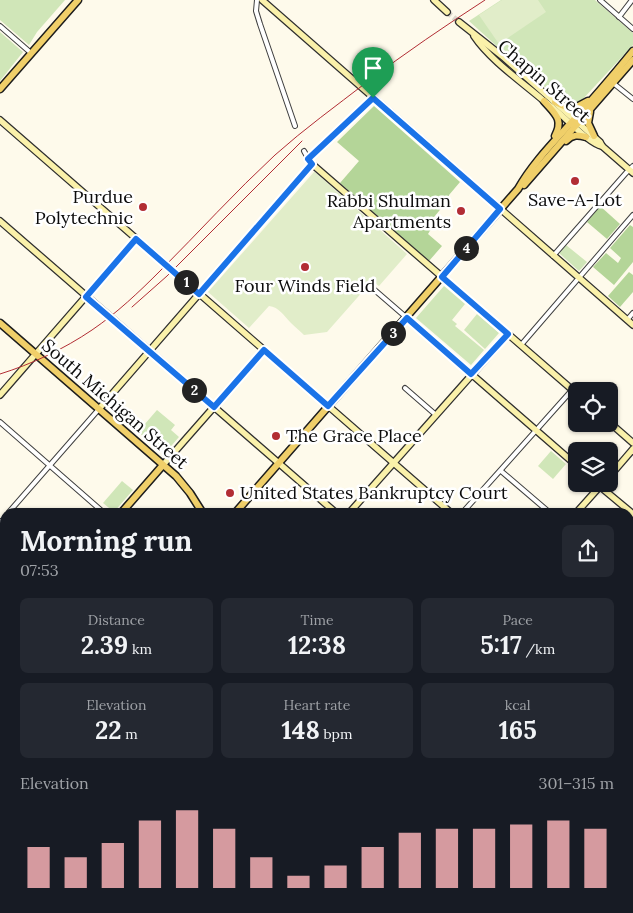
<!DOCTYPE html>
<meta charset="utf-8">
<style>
body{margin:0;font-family:Lora,serif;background:#242831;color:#f1f3f6;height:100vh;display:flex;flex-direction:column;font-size:19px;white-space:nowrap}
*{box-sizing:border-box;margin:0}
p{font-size:16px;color:#9ea1a6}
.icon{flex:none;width:28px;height:28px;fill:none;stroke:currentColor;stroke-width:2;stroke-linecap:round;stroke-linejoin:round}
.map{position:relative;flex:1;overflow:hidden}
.sheet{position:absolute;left:0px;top:508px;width:634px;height:406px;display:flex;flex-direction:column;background:#171b24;border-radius:15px 15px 0 0;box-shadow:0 1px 4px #0004}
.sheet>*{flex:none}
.controls{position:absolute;left:568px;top:382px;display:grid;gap:10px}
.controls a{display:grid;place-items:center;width:50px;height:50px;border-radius:8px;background:#171b24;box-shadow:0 1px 4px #0004;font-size:25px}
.pin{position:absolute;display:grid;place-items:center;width:42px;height:42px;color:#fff;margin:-51px -21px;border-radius:50% 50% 50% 0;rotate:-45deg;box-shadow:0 0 5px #0007}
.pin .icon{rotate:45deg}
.km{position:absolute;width:25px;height:25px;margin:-12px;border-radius:50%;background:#222;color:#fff;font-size:14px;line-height:25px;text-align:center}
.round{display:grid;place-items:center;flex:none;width:52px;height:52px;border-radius:8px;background:#242831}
.headline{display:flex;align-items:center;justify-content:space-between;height:85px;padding:0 20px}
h1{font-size:28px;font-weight:700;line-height:38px}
.figures{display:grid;grid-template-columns:repeat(3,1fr);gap:8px;height:85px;padding:5px 20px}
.figures div{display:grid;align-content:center;border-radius:8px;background:#242831;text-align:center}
.figures b{font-size:25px;font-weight:700}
.figures small{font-size:14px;font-weight:400}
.figures p{font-size:14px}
.chart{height:140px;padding:10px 20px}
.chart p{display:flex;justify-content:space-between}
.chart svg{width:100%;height:90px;margin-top:5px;stroke:#d59a9f;stroke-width:6}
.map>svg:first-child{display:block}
.green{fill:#d0e6b8}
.forest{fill:#b4d598}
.pitch{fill:#e1edc9}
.water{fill:#b3dbf2;stroke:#3f90c4}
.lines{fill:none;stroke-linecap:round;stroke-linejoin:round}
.secondary-tunnel{stroke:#dad6ca;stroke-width:5.5;stroke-dasharray:5.5 3;stroke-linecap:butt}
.street-casing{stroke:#3f3f3f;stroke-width:6}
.secondary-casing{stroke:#2e2e2e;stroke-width:8}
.primary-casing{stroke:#1d1d1d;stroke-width:9}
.street{stroke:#fff;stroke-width:4}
.secondary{stroke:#faf1aa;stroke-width:5.5}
.primary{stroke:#f0cf69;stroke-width:6}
.rail{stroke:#b22d34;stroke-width:1}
.route-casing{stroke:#fff;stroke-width:10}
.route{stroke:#1a73e8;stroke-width:6}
.poi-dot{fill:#b22d34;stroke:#fff;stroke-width:2}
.labels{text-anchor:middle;stroke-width:5;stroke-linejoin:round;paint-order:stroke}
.street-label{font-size:18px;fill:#0c0c0c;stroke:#fff}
.poi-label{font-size:18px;fill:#0c0c0c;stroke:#fff;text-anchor:end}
</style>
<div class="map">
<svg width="633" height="913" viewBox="0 0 633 913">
<rect width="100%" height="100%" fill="#fefaeb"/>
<!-- green -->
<g class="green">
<path d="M0 0H65L37 32 29 45 0 20Z"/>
<path d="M501 0H595L633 33V45L582 100 574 105 566 104 522 69 469 21Z"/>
<path d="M0 32 23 52 0 81Z"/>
<path d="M566 245 587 262 579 271 559 253Z"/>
<path d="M444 286 465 304 452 320 457 324 455 326 484 350 471 365 416 318Z"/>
<path d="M477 314 499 333 485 349 464 330Z"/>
<path d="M157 410 175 425 171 430 179 437 165 453 162 452 138 432Z"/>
<path d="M551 451 566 464 553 479 538 466Z"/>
<path d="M122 481 133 490 114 512 103 503Z"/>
<path d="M1 793 5 795V886L0 881Z"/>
<path d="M32 909H107L103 913H36Z"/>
</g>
<!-- forest -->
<g class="forest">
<path d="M374 106 460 182 449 195V199L434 217 431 229 428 234 442 246 429 261 340 183 359 161 337 142Z"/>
<path d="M600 206 620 224 607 239 587 222Z"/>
<path d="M630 225 633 227V262L614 285 593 267 606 253 618 263 621 258 610 248Z"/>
<path d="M629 272 633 275V292L620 307 608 296Z"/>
</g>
<!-- pitch -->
<g class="pitch">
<path d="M502 0H538L546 12 499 44 479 15Z"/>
<path d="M314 172H315L407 254 379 286 372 281 327 332 304 335C300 331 295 327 291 323 284 316 279 307 269 306L249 328 208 292Z"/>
</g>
<!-- water -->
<path class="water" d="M3 745H5V795L0 793V746Z"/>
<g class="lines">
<!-- secondary-tunnel -->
<path class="secondary-tunnel" d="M447 12 459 22"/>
<!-- street casing -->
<g class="street-casing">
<g id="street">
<path d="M257 0 256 11 260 24 295 126"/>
<path d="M600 0 633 29"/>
<path d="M619 17 632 0"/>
<path d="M0 26 31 53"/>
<path d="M613 83 633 99"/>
<path d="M304 151 309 160"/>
<path d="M308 159 373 98"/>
<path d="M553 256 626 173 633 166"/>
<path d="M370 286 407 318"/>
<path d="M627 320 633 313"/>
<path d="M521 345 633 215"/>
<path d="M405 388 436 415"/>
<path d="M0 422 103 512"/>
<path d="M501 471 549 512"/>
<path d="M9 512 99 409"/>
<path d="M463 512 572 390"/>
<path d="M0 521 5 525"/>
<path d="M0 601 5 605"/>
<path d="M629 843 633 838"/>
<path d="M444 909 449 913"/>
<path d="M0 912 5 906"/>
<path d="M227 913 230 909"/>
</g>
</g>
<!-- secondary casing -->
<g class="secondary-casing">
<g id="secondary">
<path d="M262 0 633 325"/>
<path d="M434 0 447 12"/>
<path d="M459 22 502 56 600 142 602 146 633 173"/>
<path d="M474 36C490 60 522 82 544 101 560 111 587 143 602 146"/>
<path d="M0 120 450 512"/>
<path d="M0 221 335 512"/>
<path d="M407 318 576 465"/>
<path d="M0 395 136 239"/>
<path d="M99 409 312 164 576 393"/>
<path d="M609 422 633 443"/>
<path d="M163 465 264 350"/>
<path d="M609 477 633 449"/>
<path d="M597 484 633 514"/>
<path d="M350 512 508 334"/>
<path d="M577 512 602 484"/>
<path d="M629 585 633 580"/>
<path d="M629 669 633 673"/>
<path d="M0 888 5 892"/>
<path d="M24 909 28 913"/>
<path d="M130 909 135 913"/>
<path d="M239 909 244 913"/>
<path d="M113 913 116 909"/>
<path d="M455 913 458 909"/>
</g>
</g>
<!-- primary casing -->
<g class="primary-casing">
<g id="primary">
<path d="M0 89 78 0"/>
<path d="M544 101C555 114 564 119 555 136"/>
<path d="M555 102 564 106 573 109 588 101"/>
<path d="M590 112 588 123 594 136"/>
<path d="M566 141C573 134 578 135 586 137"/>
<path d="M524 185 633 60"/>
<path d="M0 323 176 476 190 493 202 512"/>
<path d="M122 512 163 465"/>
<path d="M236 512 518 189C534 161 556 140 577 116 597 95 615 73 633 51"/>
<path d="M0 651 5 646"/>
<path d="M629 713 633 709"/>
<path d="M629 769 633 773"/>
<path d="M629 870 633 874"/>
<path d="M340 913 344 909"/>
</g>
</g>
<!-- street -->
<use href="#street" class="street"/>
<!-- secondary -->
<use href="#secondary" class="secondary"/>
<!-- primary -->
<use href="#primary" class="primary"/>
<!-- rail -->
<g class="rail">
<path d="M132 307 167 276 302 141"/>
<path d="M0 374C32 364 64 349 92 330 117 313 139 292 160 271 199 232 235 192 275 155 304 129 336 106 367 82 405 53 445 26 485 0"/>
</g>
</g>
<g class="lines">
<!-- route casing -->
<g class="route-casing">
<path id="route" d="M373 98 500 209 442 277 508 334 471 374 407 318 328 406 264 350 214 407 86 297 136 239 199 294 312 164 308 159Z"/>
</g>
<!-- route -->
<use href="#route" class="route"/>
</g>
<!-- markers -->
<g class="poi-dot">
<circle cx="575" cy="181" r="5"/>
<circle cx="143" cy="207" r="5"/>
<circle cx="461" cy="211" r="5"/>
<circle cx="305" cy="267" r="5"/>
<circle cx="276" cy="436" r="5"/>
<circle cx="230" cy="493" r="5"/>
</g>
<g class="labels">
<!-- street labels -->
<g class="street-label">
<text transform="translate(544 81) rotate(41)" y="6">Chapin Street</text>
<text transform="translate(115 404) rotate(41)" y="6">South Michigan Street</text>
</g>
<!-- poi labels -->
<g class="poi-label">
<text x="133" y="203">Purdue<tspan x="133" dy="21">Polytechnic</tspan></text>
<text x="575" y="206" text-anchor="middle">Save-A-Lot</text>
<text x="451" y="207">Rabbi Shulman<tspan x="451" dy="21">Apartments</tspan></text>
<text x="305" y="292" text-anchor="middle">Four Winds Field</text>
<text x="286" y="442" text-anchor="start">The Grace Place</text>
<text x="240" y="499" text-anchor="start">United States Bankruptcy Court</text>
</g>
</g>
</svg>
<div class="controls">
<a><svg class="icon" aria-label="locate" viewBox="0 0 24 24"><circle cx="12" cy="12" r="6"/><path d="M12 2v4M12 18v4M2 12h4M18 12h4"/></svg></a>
<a><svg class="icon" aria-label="layers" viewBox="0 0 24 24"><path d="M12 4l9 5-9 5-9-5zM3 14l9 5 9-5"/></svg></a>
</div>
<div class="pin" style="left:373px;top:98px;background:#1e9e55"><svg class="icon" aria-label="arrive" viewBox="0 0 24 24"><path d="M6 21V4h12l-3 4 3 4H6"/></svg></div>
<b class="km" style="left:186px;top:282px">1</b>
<b class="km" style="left:194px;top:390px">2</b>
<b class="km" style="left:393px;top:333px">3</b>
<b class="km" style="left:466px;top:248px">4</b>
<section class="sheet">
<div class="headline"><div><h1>Morning run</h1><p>07:53</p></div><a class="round"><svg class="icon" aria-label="share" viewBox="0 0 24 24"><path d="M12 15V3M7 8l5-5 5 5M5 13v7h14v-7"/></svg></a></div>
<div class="figures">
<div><p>Distance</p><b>2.39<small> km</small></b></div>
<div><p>Time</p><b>12:38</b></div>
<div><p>Pace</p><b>5:17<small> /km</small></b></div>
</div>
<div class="figures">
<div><p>Elevation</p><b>22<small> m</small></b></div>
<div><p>Heart rate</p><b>148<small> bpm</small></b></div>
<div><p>kcal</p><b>165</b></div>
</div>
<div class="chart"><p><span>Elevation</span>301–315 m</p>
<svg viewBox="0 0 160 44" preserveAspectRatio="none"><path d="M5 44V24M15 44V29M25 44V22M35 44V11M45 44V6M55 44V15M65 44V29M75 44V38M85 44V33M95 44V24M105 44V17M115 44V15M125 44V15M135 44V13M145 44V11M155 44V15"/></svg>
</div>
</section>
</div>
